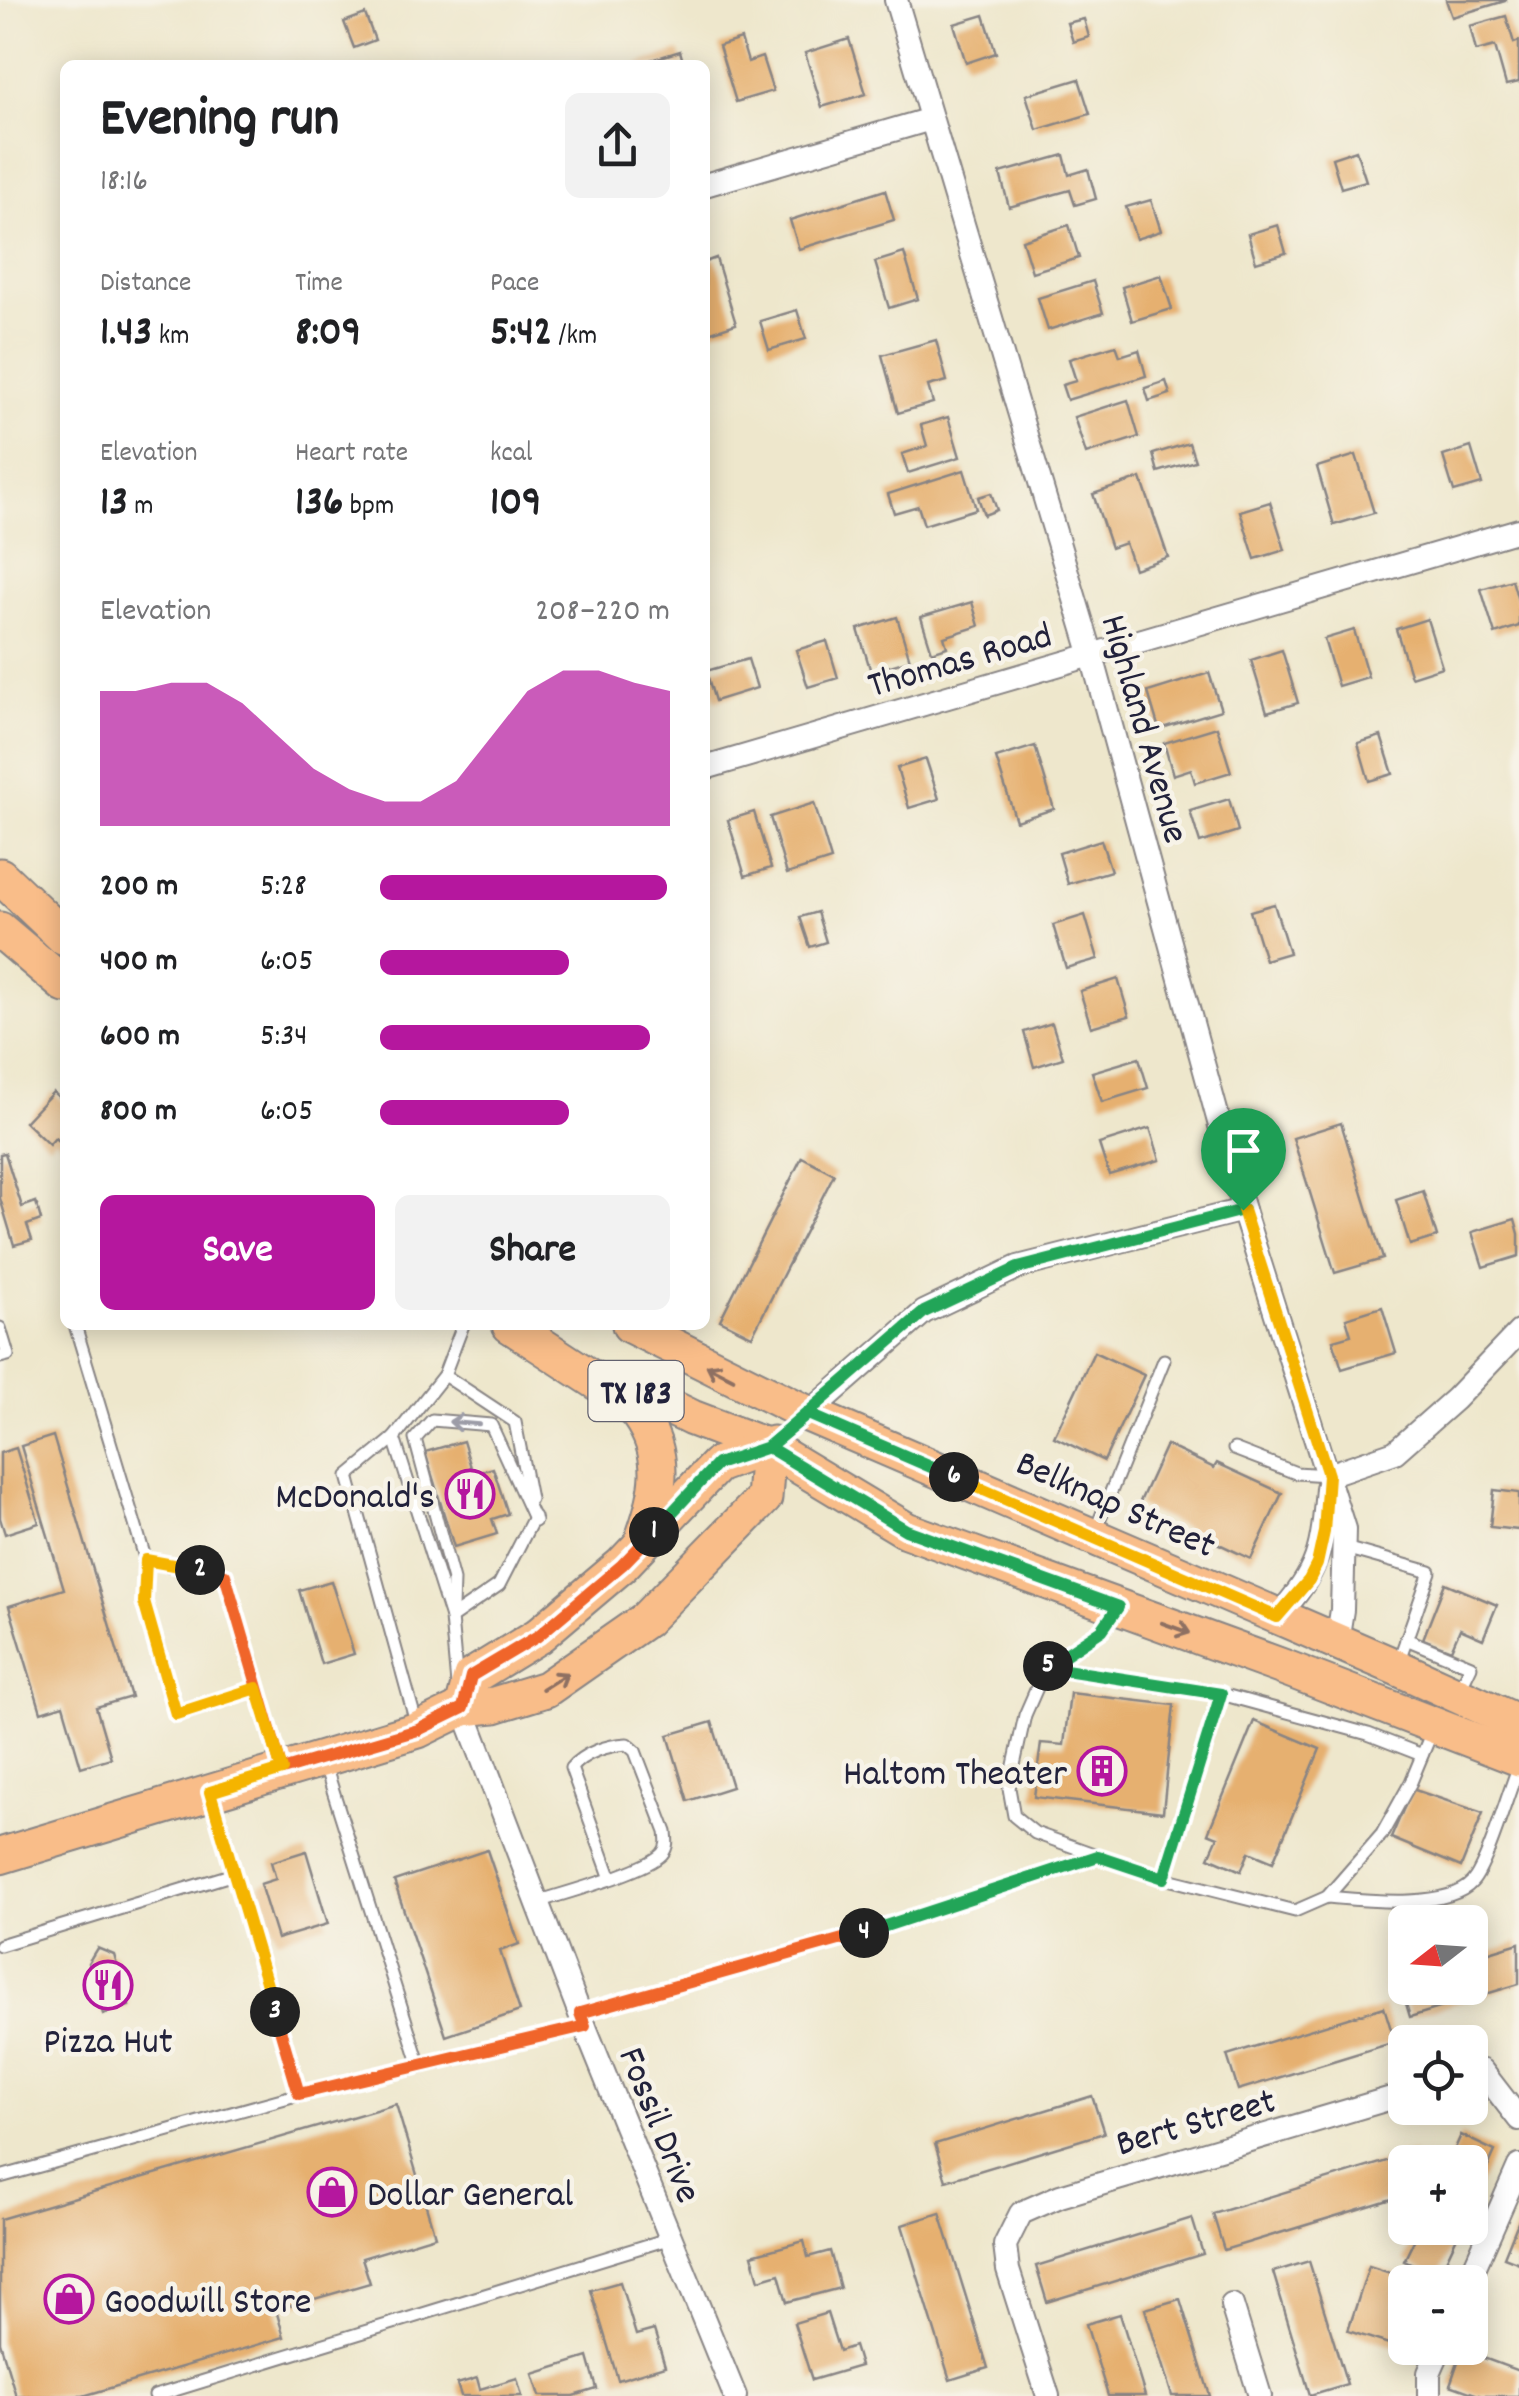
<!DOCTYPE html>
<meta charset="utf-8">
<style>
body{margin:0;font-family:Dekko,sans-serif;background:#f2f2f2;color:#202124;height:100vh;display:flex;flex-direction:column;font-size:38px;white-space:nowrap}
*{box-sizing:border-box;margin:0}
p{font-size:32px;color:#757577}
.icon{flex:none;width:55px;height:55px;fill:none;stroke:currentColor;stroke-width:2;stroke-linecap:round;stroke-linejoin:round}
.map{position:relative;flex:1;overflow:hidden}
.sheet{position:absolute;left:60px;top:60px;width:650px;height:1270px;display:flex;flex-direction:column;background:#fff;border-radius:15px;box-shadow:0 5px 25px #0003}
.sheet>*{flex:none}
.needle{width:65px;rotate:253deg}
.fabs{position:absolute;left:1388px;top:1905px;display:grid;gap:20px}
.fabs a{display:grid;place-items:center;width:100px;height:100px;border-radius:15px;background:#fff;box-shadow:0 5px 25px #0003;font-size:50px}
.pin{position:absolute;display:grid;place-items:center;width:85px;height:85px;color:#fff;margin:-102px -42px;border-radius:50% 50% 50% 0;rotate:-45deg;box-shadow:0 0 10px #0007}
.pin .icon{rotate:45deg}
.km{position:absolute;width:50px;height:50px;margin:-25px;border-radius:50%;background:#222;color:#fff;font-size:28px;line-height:50px;text-align:center}
.round{display:grid;place-items:center;flex:none;width:105px;height:105px;border-radius:15px;background:#f2f2f2}
.head{display:flex;align-items:center;justify-content:space-between;height:170px;padding:0 40px}
h1{font-size:55px;font-weight:700;line-height:75px}
.stats{display:grid;grid-template-columns:repeat(3,1fr);gap:15px;height:170px;padding:10px 40px}
.stats div{display:grid;align-content:center}
.stats b{font-size:42px;font-weight:700}
.stats small{font-size:28px;font-weight:400}
.stats p{font-size:28px}
.chart{height:280px;padding:20px 40px}
.chart p{display:flex;justify-content:space-between}
.chart svg{width:100%;height:180px;margin-top:10px;fill:#b5179e;opacity:.7}
.cta{display:flex;gap:20px;margin-top:auto;padding:20px 40px}
.cta a{flex:1;height:115px;border-radius:15px;background:#b5179e;color:#fff;font-size:40px;font-weight:700;line-height:115px;text-align:center}
.cta a+a{background:#f2f2f2;color:#202124}
ul{padding:0 40px;list-style:none;font-size:32px}
li{display:grid;grid-template-columns:160px 120px 1fr;align-items:center;height:75px}
li i{height:25px;border-radius:12px;background:#b5179e}
.map>svg:first-child{display:block}
.building{fill:#e6b06f}
.lines{fill:none;stroke-linecap:round;stroke-linejoin:round}
.service-casing{stroke:#888484;stroke-width:15}
.minor-casing{stroke:#888484;stroke-width:26}
.primary-casing{stroke:#888484;stroke-width:39}
.service{stroke:#fff;stroke-width:11}
.minor{stroke:#fff;stroke-width:22}
.primary{stroke:#f9bd89;stroke-width:35}
.oneway{stroke:#8e7062}
.oneway2{stroke:#9c9ca7}
.split-1-casing{stroke:#fff;stroke-width:20}
.split-2-casing{stroke:#fff;stroke-width:20}
.split-3-casing{stroke:#fff;stroke-width:20}
.split-4-casing{stroke:#fff;stroke-width:20}
.split-5-casing{stroke:#fff;stroke-width:20}
.split-6-casing{stroke:#fff;stroke-width:20}
.split-7-casing{stroke:#fff;stroke-width:20}
.split-1{stroke:#22a559;stroke-width:12}
.split-2{stroke:#f0652b;stroke-width:12}
.split-3{stroke:#f5b400;stroke-width:12}
.split-4{stroke:#f0652b;stroke-width:12}
.split-5{stroke:#22a559;stroke-width:12}
.split-6{stroke:#22a559;stroke-width:12}
.split-7{stroke:#f5b400;stroke-width:12}
.labels{text-anchor:middle;stroke-width:9;stroke-linejoin:round;paint-order:stroke}
.shield{fill:#f7f3e8;stroke:#62616f;stroke-width:2.5}
.shield-label{font-size:35px;font-weight:bold;fill:#22223b}
.street-label{font-size:38px;fill:#22223b;stroke:#f7f3e8}
.poi-label{font-size:38px;fill:#22223b;stroke:#f7f3e8;text-anchor:end}
</style>
<div class="map">
<svg width="1519" height="2396" viewBox="0 0 1519 2396">
<rect width="100%" height="100%" fill="#f7f3e8"/>
<filter id="ink" filterUnits="userSpaceOnUse"><feTurbulence type="fractalNoise" baseFrequency=".01" numOctaves="2"/><feDisplacementMap in="SourceGraphic" scale="20" xChannelSelector="R" yChannelSelector="G"/><feConvolveMatrix kernelMatrix="1 2 1 2 8 2 1 2 1" color-interpolation-filters="sRGB"/></filter>
<filter id="wash" filterUnits="userSpaceOnUse"><feTurbulence type="fractalNoise" baseFrequency=".0048" numOctaves="4" result="noise"/><feDisplacementMap in="SourceGraphic" scale="40" xChannelSelector="R" yChannelSelector="G"/><feGaussianBlur stdDeviation="2.25" result="paint"/><feColorMatrix in="noise" values="0 0 0 0 0 0 0 0 0 0 0 0 0 0 0 0 0 1.4 0 .05"/><feComposite in="paint" operator="in"/></filter>
<g filter="url(#wash)">
<rect width="100%" height="100%" fill="#eee7cc"/>
<g id="blocks">
<!-- building -->
<g class="building">
<path d="M1446 0H1505V1L1452 17Z"/>
<path d="M365 14 375 40 354 48 344 22Z"/>
<path d="M984 15 996 53 966 63 954 24Z"/>
<path d="M1506 16 1514 43 1519 41V82L1506 85 1495 46 1476 51 1470 26Z"/>
<path d="M1084 19 1089 37 1073 42 1067 23Z"/>
<path d="M741 39 748 62 762 57 773 91 736 102 719 46Z"/>
<path d="M849 39 866 94 822 107 805 53Z"/>
<path d="M680 51 684 65H638V64Z"/>
<path d="M1079 79 1090 114 1037 130 1026 95Z"/>
<path d="M1356 150 1366 181 1341 188 1332 158Z"/>
<path d="M1064 155 1069 175 1088 169 1096 199 1075 205 1070 190 1009 207 1000 173Z"/>
<path d="M885 190 894 220 799 249 790 220Z"/>
<path d="M1151 200 1161 231 1136 239 1126 207Z"/>
<path d="M1069 225 1079 258 1032 272 1022 240Z"/>
<path d="M1278 225 1286 253 1256 262 1248 234Z"/>
<path d="M904 253 918 299 889 308 875 262Z"/>
<path d="M716 258 736 324 705 334V262Z"/>
<path d="M1161 275 1172 309 1132 321 1122 287Z"/>
<path d="M1093 281 1103 313 1048 330 1038 298Z"/>
<path d="M797 310 806 339 769 350 760 321Z"/>
<path d="M936 340 947 381 928 386 933 403 898 413 882 355Z"/>
<path d="M1116 345 1120 356 1139 350 1146 376 1067 400 1062 385 1076 381 1069 359Z"/>
<path d="M1166 381 1170 394 1149 401 1145 388Z"/>
<path d="M1128 400 1139 437 1086 454 1074 417Z"/>
<path d="M948 417 960 457 908 473 902 454 927 446 921 425Z"/>
<path d="M1189 443 1195 461 1158 472 1153 454Z"/>
<path d="M1471 447 1482 484 1454 492 1443 456Z"/>
<path d="M1356 455 1374 513 1334 525 1317 467Z"/>
<path d="M964 470 976 509 924 525 918 506 894 513 888 494Z"/>
<path d="M1141 478 1168 557 1134 569 1125 543 1111 548 1093 494Z"/>
<path d="M991 493 997 510 984 515 978 497Z"/>
<path d="M1270 502 1285 550 1255 559 1240 511Z"/>
<path d="M1512 580 1519 604V626L1495 634 1481 589Z"/>
<path d="M972 602 979 626 944 637 947 647 932 652 921 617Z"/>
<path d="M897 617 910 660 871 672 858 629Z"/>
<path d="M1427 619 1442 667 1411 677 1396 629Z"/>
<path d="M1354 630 1368 677 1338 686 1324 639Z"/>
<path d="M827 641 838 678 808 687 796 650Z"/>
<path d="M1282 650 1298 703 1267 712 1251 660Z"/>
<path d="M748 659 757 688 715 701 706 671Z"/>
<path d="M1209 673 1221 710 1159 729 1148 692Z"/>
<path d="M1217 727 1231 772 1195 783 1191 769 1173 775 1164 743Z"/>
<path d="M1381 736 1393 774 1369 781 1358 743Z"/>
<path d="M1035 746 1054 809 1016 821 996 758Z"/>
<path d="M926 759 939 799 909 808 897 768Z"/>
<path d="M1229 799 1238 831 1200 843 1190 811Z"/>
<path d="M814 803 831 860 787 874 770 817Z"/>
<path d="M754 812 771 868 745 876 728 820Z"/>
<path d="M1101 840 1111 871 1068 884 1059 853Z"/>
<path d="M1274 904 1289 953 1265 960 1250 911Z"/>
<path d="M817 912 826 942 810 947 800 917Z"/>
<path d="M1085 915 1098 959 1066 968 1053 925Z"/>
<path d="M1118 979 1129 1016 1091 1027 1080 991Z"/>
<path d="M1052 1023 1063 1058 1034 1067 1024 1032Z"/>
<path d="M1139 1058 1148 1088 1102 1102 1092 1072Z"/>
<path d="M53 1092 65 1103V1148L55 1138 49 1145 25 1122Z"/>
<path d="M1341 1123 1383 1259 1335 1273 1293 1138Z"/>
<path d="M1150 1128 1160 1160 1109 1175 1099 1144Z"/>
<path d="M5 1153 22 1207 36 1202 41 1220 27 1225 32 1240 14 1245 0 1198V1154Z"/>
<path d="M802 1157 834 1174 752 1336 720 1320Z"/>
<path d="M1423 1191 1437 1237 1410 1245 1396 1200Z"/>
<path d="M1515 1219 1519 1234V1256L1483 1267 1472 1232Z"/>
<path d="M1382 1307 1396 1353 1342 1369 1333 1340 1351 1335 1346 1318Z"/>
<path d="M1094 1352 1144 1375 1104 1461 1054 1437Z"/>
<path d="M53 1436 131 1697 96 1707 111 1758 81 1767 63 1705 41 1712 9 1606 64 1589 21 1446Z"/>
<path d="M463 1441 473 1474 493 1468 508 1514 492 1519 497 1534 454 1547 425 1452Z"/>
<path d="M1166 1445 1214 1468 1217 1463 1282 1493 1251 1559 1138 1506Z"/>
<path d="M16 1448 39 1523 5 1534 0 1518V1453Z"/>
<path d="M1494 1490 1519 1493V1530L1490 1527Z"/>
<path d="M331 1581 354 1654 321 1664 299 1590Z"/>
<path d="M1445 1583 1497 1605 1483 1639 1460 1629 1451 1650 1423 1639Z"/>
<path d="M1070 1693 1174 1705 1163 1812 1034 1797 1041 1743 1064 1745Z"/>
<path d="M1254 1721 1320 1749 1273 1862 1249 1852 1241 1871 1209 1857 1218 1837 1208 1833Z"/>
<path d="M712 1722 732 1787 688 1801 668 1735Z"/>
<path d="M1412 1789 1483 1813 1461 1867 1391 1838Z"/>
<path d="M487 1850 519 1944 500 1951 520 2011 446 2036 394 1881Z"/>
<path d="M306 1851 328 1924 277 1939 260 1884 276 1879 271 1862Z"/>
<path d="M1519 1943V1984L1410 2017 1399 1980 1405 1978V1988H1470V1958Z"/>
<path d="M97 1948 114 1955 129 2006 103 2014 88 1963Z"/>
<path d="M1384 2007 1395 2042 1238 2090 1227 2055Z"/>
<path d="M1092 2096 1104 2133 946 2181 935 2144Z"/>
<path d="M396 2104 435 2236 362 2258 370 2283 276 2310 284 2337 83 2396H16L0 2342V2219Z"/>
<path d="M1461 2135 1495 2151 1470 2207V2162H1449Z"/>
<path d="M1413 2153 1415 2162H1405V2195L1224 2250 1213 2214Z"/>
<path d="M940 2213 988 2368 950 2380 902 2225Z"/>
<path d="M1192 2218 1203 2254 1047 2302 1036 2266Z"/>
<path d="M1519 2220V2263L1504 2257Z"/>
<path d="M1420 2228H1461L1438 2277 1404 2261Z"/>
<path d="M804 2241 808 2257 830 2251 840 2288 787 2302 779 2274 759 2280 752 2255Z"/>
<path d="M1309 2261 1347 2384 1310 2395 1273 2272Z"/>
<path d="M1369 2266 1418 2282H1405V2324L1398 2347 1348 2331Z"/>
<path d="M620 2282 636 2335 654 2330 665 2366 618 2380 591 2290Z"/>
<path d="M1180 2299 1210 2396H1172L1145 2309Z"/>
<path d="M827 2313 839 2351 854 2346 860 2366 812 2380 794 2323Z"/>
<path d="M1120 2314 1145 2396H1108L1086 2324Z"/>
<path d="M1462 2350 1519 2371V2396H1481L1450 2385Z"/>
<path d="M588 2357 597 2389 574 2396H540L533 2374Z"/>
<path d="M477 2378 480 2389 517 2378 522 2396H461L457 2384Z"/>
</g>
</g>
</g>
<g filter="url(#ink)">
<use href="#blocks" fill-opacity="0" stroke="#888484" stroke-width="2.5"/>
<g class="lines">
<!-- service casing -->
<g class="service-casing">
<g id="service">
<path d="M75 1325 146 1561 144 1602 176 1714 257 1688 225 1575 146 1561"/>
<path d="M0 1328 8 1355 0 1357"/>
<path d="M444 1375 515 1422 530 1499"/>
<path d="M394 1438 348 1476 417 1726"/>
<path d="M1234 1449 1296 1473 1328 1475"/>
<path d="M1094 1534 1164 1360"/>
<path d="M1345 1548 1430 1572 1398 1663"/>
<path d="M452 1609 453 1580 415 1439 432 1420 491 1425 535 1521"/>
<path d="M1116 1609 1102 1630 1046 1667 1025 1715 1009 1788 1014 1816 1035 1833 1152 1875 1295 1911 1327 1897 1382 1834 1411 1782 1433 1729"/>
<path d="M451 1618 499 1585 534 1517"/>
<path d="M1406 1639 1471 1666 1459 1691"/>
<path d="M1046 1667 1221 1694"/>
<path d="M457 1685 451 1618 394 1438 444 1375 463 1325"/>
<path d="M257 1688 280 1765"/>
<path d="M324 1762 419 2063"/>
<path d="M211 1796 299 2094"/>
<path d="M1164 1878 1221 1694 1368 1734 1422 1755"/>
<path d="M1327 1897C1362 1900 1447 1910 1472 1882 1487 1866 1508 1792 1519 1766"/>
<path d="M537 1902C564 1893 644 1872 662 1854 668 1847 667 1840 666 1832L635 1751 627 1744C608 1745 583 1753 571 1768L610 1876"/>
<path d="M0 1945 234 1874"/>
<path d="M580 2013 875 1930 1098 1856"/>
<path d="M0 2177 289 2097 585 2027"/>
<path d="M155 2396 671 2238"/>
</g>
</g>
<!-- minor casing -->
<g class="minor-casing">
<g id="minor">
<path d="M896 0 1092 656 1243 1210 1344 1529 1342 1610 1337 1641"/>
<path d="M705 185 931 119"/>
<path d="M705 768 1519 530"/>
<path d="M808 1414 924 1312 1018 1267 1243 1210"/>
<path d="M1328 1475 1395 1452 1455 1399 1519 1332"/>
<path d="M1277 1617C1320 1569 1322 1551 1327 1488"/>
<path d="M463 1708 585 2027 735 2396"/>
<path d="M1470 2075 1482 2071 1519 2119"/>
<path d="M1468 2282 1519 2166"/>
<path d="M1232 2305 1260 2396"/>
<path d="M1048 2396 1008 2270 1005 2245 1021 2213 1060 2196 1405 2094"/>
<path d="M1429 2396V2373L1440 2348"/>
</g>
</g>
<!-- primary casing -->
<g class="primary-casing">
<g id="primary">
<path d="M0 876 65 938"/>
<path d="M0 930 65 985"/>
<path d="M510 1325 599 1383 631 1388 692 1418 768 1447 906 1530 1291 1670 1519 1758"/>
<path d="M630 1325 808 1414 1396 1667 1519 1723"/>
<path d="M608 1391C617 1399 632 1405 639 1415 668 1456 659 1493 644 1536"/>
<path d="M463 1708 471 1677 538 1636 622 1565 717 1465 773 1444"/>
<path d="M0 1856 418 1730 463 1708 494 1705 546 1689 645 1620 764 1498 768 1447"/>
</g>
</g>
<!-- service -->
<use href="#service" class="service"/>
<!-- minor -->
<use href="#minor" class="minor"/>
<!-- primary -->
<use href="#primary" class="primary"/>
</g>
<!-- one-way arrows -->
<defs><path id="oneway-shaft" d="M-6 0H5M1.5-3L5.5 0L1.5 3" fill="none" stroke-width="1.6" stroke-linecap="round" stroke-linejoin="round" transform="scale(2.5)"/></defs>
<g class="oneway">
<use href="#oneway-shaft" transform="translate(720 1372) rotate(-153)"/>
<use href="#oneway-shaft" transform="translate(1176 1628) rotate(20)"/>
<use href="#oneway-shaft" transform="translate(555 1681) rotate(-32)"/>
</g>
<use class="oneway2" href="#oneway-shaft" transform="translate(464 1423) rotate(-175)"/>
</g>
<g class="lines" filter="url(#ink)">
<!-- split-1 casing -->
<g class="split-1-casing">
<path id="split-1" d="M654 1532 717 1464 768 1447 924 1312 1018 1268 1243 1210"/>
</g>
<!-- split-2 casing -->
<g class="split-2-casing">
<path id="split-2" d="M200 1570 225 1575 282 1770 418 1730 463 1708 471 1676 538 1636 622 1565 654 1532"/>
</g>
<!-- split-3 casing -->
<g class="split-3-casing">
<path id="split-3" d="M200 1570 146 1560 144 1602 176 1714 257 1688 282 1770 210 1792 275 2012"/>
</g>
<!-- split-4 casing -->
<g class="split-4-casing">
<path id="split-4" d="M275 2012 299 2094 585 2026 580 2013 864 1933"/>
</g>
<!-- split-5 casing -->
<g class="split-5-casing">
<path id="split-5" d="M864 1933 1098 1856 1164 1878 1221 1694 1046 1667 1048 1666"/>
</g>
<!-- split-6 casing -->
<g class="split-6-casing">
<path id="split-6" d="M954 1477 808 1414 768 1447 906 1530 1118 1607 1102 1630 1048 1666"/>
</g>
<!-- split-7 casing -->
<g class="split-7-casing">
<path id="split-7" d="M954 1477 1277 1617 1309 1580 1317 1564 1324 1532 1328 1475 1243 1210"/>
</g>
<!-- split-1 -->
<use href="#split-1" class="split-1"/>
<!-- split-2 -->
<use href="#split-2" class="split-2"/>
<!-- split-3 -->
<use href="#split-3" class="split-3"/>
<!-- split-4 -->
<use href="#split-4" class="split-4"/>
<!-- split-5 -->
<use href="#split-5" class="split-5"/>
<!-- split-6 -->
<use href="#split-6" class="split-6"/>
<!-- split-7 -->
<use href="#split-7" class="split-7"/>
</g>
<!-- icons -->
<defs>
<g id="restaurant-ring" transform="scale(2.5)"><circle r="9.5" fill="#f7f3e8" stroke="#b5179e" stroke-width="1.5"/><path d="M-5-6h1v4h1v-4h1v4h1v-4h1v5L-1.5 .5V6h-2V.5L-5-1ZM5-6V6H3V1.5H1.5Q1.5-4 5-6Z" fill="#b5179e"/></g>
<g id="building-ring" transform="scale(2.5)"><circle r="9.5" fill="#f7f3e8" stroke="#b5179e" stroke-width="1.5"/><path d="M-4-6H4V6H1V3H-1V6H-4ZM-2.5-4.3h1.7v1.8h-1.7ZM.8-4.3h1.7v1.8H.8ZM-2.5-1h1.7V.8h-1.7ZM.8-1h1.7V.8H.8Z" fill="#b5179e"/></g>
<g id="shop-ring" transform="scale(2.5)"><circle r="9.5" fill="#f7f3e8" stroke="#b5179e" stroke-width="1.5"/><path d="M-5-2.5h2.3a2.7 3.5 0 0 1 5.4 0H5L5.5 6h-11ZM-1.5-2.5h3a1.5 2.3 0 0 0-3 0Z" fill="#b5179e"/></g>
</defs>
<g fill-rule="evenodd">
<use href="#restaurant-ring" x="470" y="1494"/>
<use href="#building-ring" x="1102" y="1771"/>
<use href="#restaurant-ring" x="108" y="1985"/>
<use href="#shop-ring" x="332" y="2192"/>
<use href="#shop-ring" x="69" y="2299"/>
</g>
<g class="labels">
<!-- shield labels -->
<rect class="shield" x="588.5" y="1361" width="95" height="60" rx="8"/>
<g class="shield-label">
<text x="636" y="1403">TX 183</text>
</g>
<!-- street labels -->
<g class="street-label">
<text transform="translate(959 658) rotate(-16)" y="13">Thomas Road</text>
<text transform="translate(1147 728) rotate(74)" y="13">Highland Avenue</text>
<text transform="translate(1117 1502) rotate(24)" y="13">Belknap Street</text>
<text transform="translate(1195 2120) rotate(-16)" y="13">Bert Street</text>
<text transform="translate(662 2124) rotate(68)" y="13">Fossil Drive</text>
</g>
<!-- poi labels -->
<g class="poi-label">
<text x="435" y="1507">McDonald's</text>
<text x="1067" y="1784">Haltom Theater</text>
<text x="108" y="2052" text-anchor="middle">Pizza Hut</text>
<text x="367" y="2205" text-anchor="start">Dollar General</text>
<text x="104" y="2312" text-anchor="start">Goodwill Store</text>
</g>
</g>
</svg>
<div class="fabs">
<a><svg class="needle" viewBox="-14 -14 28 28"><path d="M0-13l5 13h-10z" fill="#e53935"/><path d="M0 13l5-13h-10z" fill="#757577"/></svg></a>
<a><svg class="icon" aria-label="locate" viewBox="0 0 24 24"><circle cx="12" cy="12" r="6"/><path d="M12 2v4M12 18v4M2 12h4M18 12h4"/></svg></a>
<a>+</a>
<a>−</a>
</div>
<div class="pin" style="left:1243px;top:1210px;background:#1e9e55"><svg class="icon" aria-label="arrive" viewBox="0 0 24 24"><path d="M6 21V4h12l-3 4 3 4H6"/></svg></div>
<b class="km" style="left:654px;top:1532px">1</b>
<b class="km" style="left:200px;top:1570px">2</b>
<b class="km" style="left:275px;top:2012px">3</b>
<b class="km" style="left:864px;top:1933px">4</b>
<b class="km" style="left:1048px;top:1666px">5</b>
<b class="km" style="left:954px;top:1477px">6</b>
<section class="sheet">
<div class="head"><div><h1>Evening run</h1><p>18:16</p></div><a class="round"><svg class="icon" aria-label="share" viewBox="0 0 24 24"><path d="M12 15V3M7 8l5-5 5 5M5 13v7h14v-7"/></svg></a></div>
<div class="stats">
<div><p>Distance</p><b>1.43<small> km</small></b></div>
<div><p>Time</p><b>8:09</b></div>
<div><p>Pace</p><b>5:42<small> /km</small></b></div>
</div>
<div class="stats">
<div><p>Elevation</p><b>13<small> m</small></b></div>
<div><p>Heart rate</p><b>136<small> bpm</small></b></div>
<div><p>kcal</p><b>109</b></div>
</div>
<div class="chart"><p><span>Elevation</span>208–220 m</p>
<svg viewBox="0 0 160 44" preserveAspectRatio="none"><path d="M0 44V11L10 11L20 9L30 9L40 14L50 22L60 30L70 35L80 38L90 38L100 33L110 22L120 11L130 6L140 6L150 9L160 11V44z"/></svg>
</div>
<ul>
<li><b>200 m</b>5:28<i style="width:99%"></i></li>
<li><b>400 m</b>6:05<i style="width:65%"></i></li>
<li><b>600 m</b>5:34<i style="width:93%"></i></li>
<li><b>800 m</b>6:05<i style="width:65%"></i></li>
</ul>
<div class="cta"><a>Save</a><a>Share</a></div>
</section>
</div>
